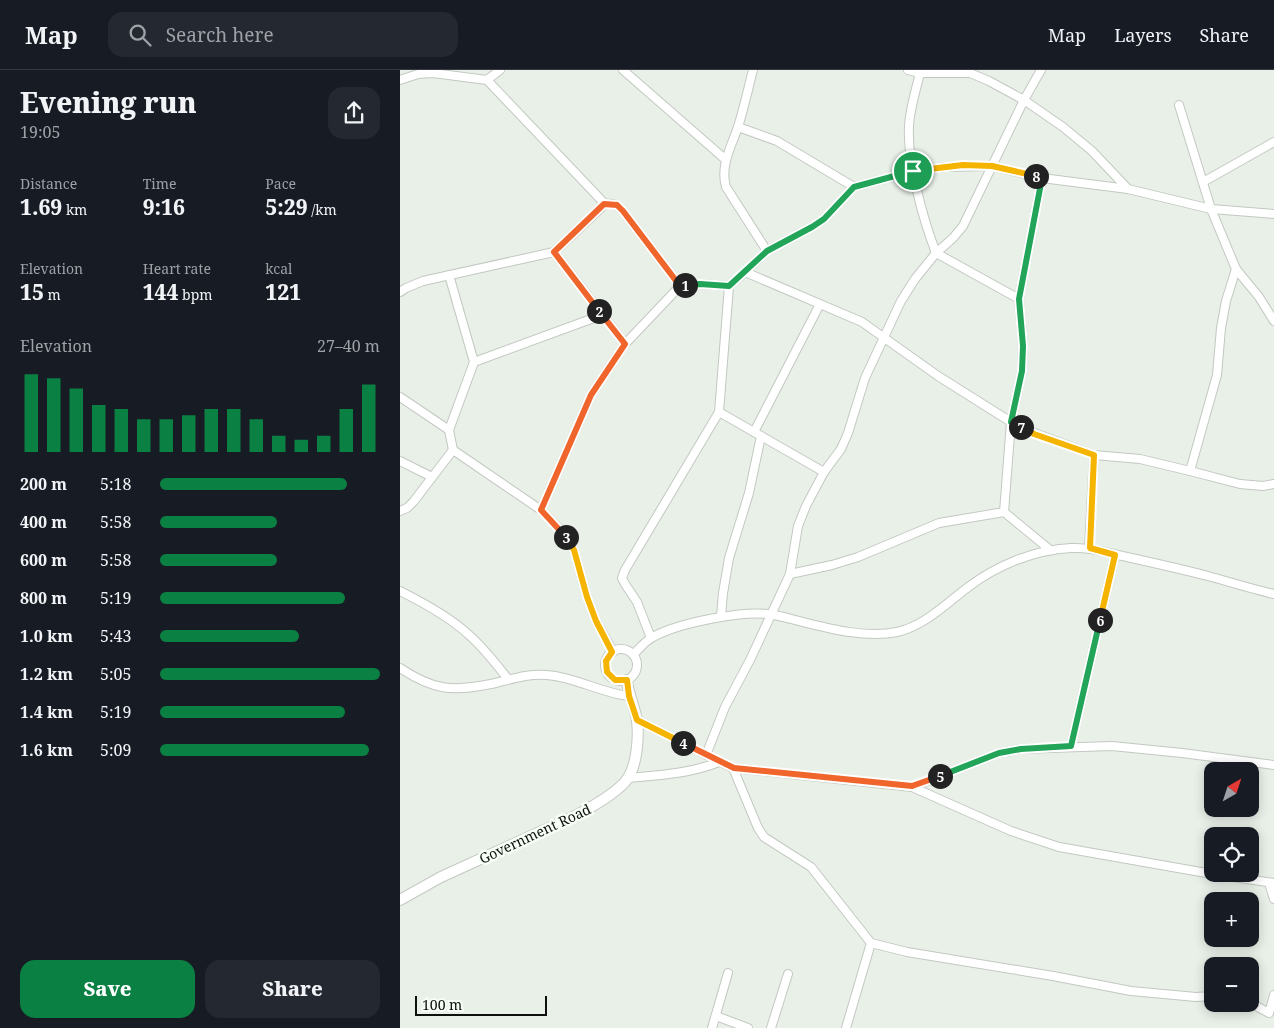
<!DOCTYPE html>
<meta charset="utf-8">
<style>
body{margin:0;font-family:"Noto Serif",serif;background:#242831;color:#f1f3f6;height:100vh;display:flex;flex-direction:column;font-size:19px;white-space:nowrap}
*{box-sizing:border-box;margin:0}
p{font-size:16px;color:#9ea1a6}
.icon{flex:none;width:28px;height:28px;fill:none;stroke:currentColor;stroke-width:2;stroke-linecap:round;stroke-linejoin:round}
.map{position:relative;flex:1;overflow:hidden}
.sheet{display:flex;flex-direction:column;background:#171b24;width:400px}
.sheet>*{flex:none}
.needle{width:32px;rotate:39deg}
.buttons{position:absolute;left:804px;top:692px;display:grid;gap:10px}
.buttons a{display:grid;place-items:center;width:55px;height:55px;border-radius:10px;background:#171b24;box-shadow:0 2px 12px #0003;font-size:25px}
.scale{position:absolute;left:15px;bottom:12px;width:132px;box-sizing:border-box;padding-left:5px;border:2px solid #0e100e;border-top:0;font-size:14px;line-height:18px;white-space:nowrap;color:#0e100e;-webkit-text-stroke:4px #f6fef5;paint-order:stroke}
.pin{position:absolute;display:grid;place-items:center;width:42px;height:42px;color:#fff;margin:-21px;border:2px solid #fff;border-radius:50%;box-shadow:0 1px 5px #0007}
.km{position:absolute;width:25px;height:25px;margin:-12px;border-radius:50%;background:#222;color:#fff;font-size:14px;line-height:25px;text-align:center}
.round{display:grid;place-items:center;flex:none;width:52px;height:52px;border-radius:15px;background:#242831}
.headline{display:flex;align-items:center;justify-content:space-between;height:85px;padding:0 20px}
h1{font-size:28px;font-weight:800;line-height:38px}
.stats{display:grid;grid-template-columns:repeat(3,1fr);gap:8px;height:85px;padding:5px 20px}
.stats div{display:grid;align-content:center}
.stats b{font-size:21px;font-weight:800}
.stats small{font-size:14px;font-weight:400}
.stats p{font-size:14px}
.chart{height:140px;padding:10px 20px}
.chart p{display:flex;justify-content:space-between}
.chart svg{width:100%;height:90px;margin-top:5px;stroke:#0b8043;stroke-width:6}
.button{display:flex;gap:10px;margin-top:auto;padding:10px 20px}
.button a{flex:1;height:58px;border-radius:15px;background:#0b8043;color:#fff;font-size:20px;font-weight:800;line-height:58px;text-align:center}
.button a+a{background:#242831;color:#f1f3f6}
ul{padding:0 20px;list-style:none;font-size:16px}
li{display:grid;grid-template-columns:80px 60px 1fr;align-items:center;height:38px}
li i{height:12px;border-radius:6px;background:#0b8043}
header{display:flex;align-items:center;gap:30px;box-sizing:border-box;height:70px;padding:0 25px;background:#171b24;border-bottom:1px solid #363941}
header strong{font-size:24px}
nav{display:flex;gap:28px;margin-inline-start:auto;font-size:18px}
.search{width:350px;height:45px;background:#242831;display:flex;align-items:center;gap:12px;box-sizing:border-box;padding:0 18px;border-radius:15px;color:#9ea1a6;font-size:19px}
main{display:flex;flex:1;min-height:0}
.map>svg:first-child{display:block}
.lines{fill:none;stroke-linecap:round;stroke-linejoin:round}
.minor-casing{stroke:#c2c9c1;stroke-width:10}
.tertiary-casing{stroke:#c2c9c1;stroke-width:12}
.minor{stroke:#fff;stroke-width:8}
.tertiary{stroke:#fff;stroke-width:10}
.split-1-casing{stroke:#fff;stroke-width:10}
.split-2-casing{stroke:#fff;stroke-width:10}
.split-3-casing{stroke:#fff;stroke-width:10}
.split-4-casing{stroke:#fff;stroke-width:10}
.split-5-casing{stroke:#fff;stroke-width:10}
.split-6-casing{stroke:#fff;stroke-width:10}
.split-7-casing{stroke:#fff;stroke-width:10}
.split-8-casing{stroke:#fff;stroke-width:10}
.split-9-casing{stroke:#fff;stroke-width:10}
.split-1{stroke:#22a559;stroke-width:6}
.split-2{stroke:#f0652b;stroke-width:6}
.split-3{stroke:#f0652b;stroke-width:6}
.split-4{stroke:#f5b400;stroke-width:6}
.split-5{stroke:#f0652b;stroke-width:6}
.split-6{stroke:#22a559;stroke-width:6}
.split-7{stroke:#f5b400;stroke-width:6}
.split-8{stroke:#22a559;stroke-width:6}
.split-9{stroke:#f5b400;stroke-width:6}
.labels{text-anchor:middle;stroke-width:5;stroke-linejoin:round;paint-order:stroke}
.street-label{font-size:14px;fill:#0e100e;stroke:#f6fef5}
</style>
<header>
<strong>Map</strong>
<div class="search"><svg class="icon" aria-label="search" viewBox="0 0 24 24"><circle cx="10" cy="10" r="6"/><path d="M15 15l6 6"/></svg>Search here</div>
<nav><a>Map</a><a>Layers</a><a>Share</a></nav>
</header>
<main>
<section class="sheet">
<div class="headline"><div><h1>Evening run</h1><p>19:05</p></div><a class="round"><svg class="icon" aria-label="share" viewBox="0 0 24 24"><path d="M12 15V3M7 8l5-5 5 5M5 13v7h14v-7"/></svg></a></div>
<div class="stats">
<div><p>Distance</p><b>1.69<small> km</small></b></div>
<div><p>Time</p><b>9:16</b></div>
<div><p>Pace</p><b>5:29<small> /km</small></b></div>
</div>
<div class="stats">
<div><p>Elevation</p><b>15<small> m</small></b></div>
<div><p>Heart rate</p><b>144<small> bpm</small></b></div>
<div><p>kcal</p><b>121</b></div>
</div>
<div class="chart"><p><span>Elevation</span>27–40 m</p>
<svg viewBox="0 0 160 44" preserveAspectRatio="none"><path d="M5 44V6M15 44V8M25 44V13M35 44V21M45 44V23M55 44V28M65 44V28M75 44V26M85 44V23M95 44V23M105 44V28M115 44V36M125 44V38M135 44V36M145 44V23M155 44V11"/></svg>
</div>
<ul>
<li><b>200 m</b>5:18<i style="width:85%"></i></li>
<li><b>400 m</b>5:58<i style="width:53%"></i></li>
<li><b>600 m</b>5:58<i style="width:53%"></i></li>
<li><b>800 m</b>5:19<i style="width:84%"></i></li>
<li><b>1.0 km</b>5:43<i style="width:63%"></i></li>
<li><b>1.2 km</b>5:05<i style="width:100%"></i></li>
<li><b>1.4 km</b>5:19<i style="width:84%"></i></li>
<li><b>1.6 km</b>5:09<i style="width:95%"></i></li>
</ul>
<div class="button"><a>Save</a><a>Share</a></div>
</section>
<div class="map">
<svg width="874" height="958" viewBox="0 0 874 958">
<rect width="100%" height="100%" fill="#e9f0e8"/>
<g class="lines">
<!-- minor casing -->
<g class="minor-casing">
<g id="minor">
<path d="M223 0 326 90"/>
<path d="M353 0C348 19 344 38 338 57 331 77 320 96 326 117L367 181"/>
<path d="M508 0 520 3H570L589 11 624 30 663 57 692 81 728 119"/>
<path d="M520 3C516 20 510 38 509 56 507 92 523 149 536 183L619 229 623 276 622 301 611 352 604 442"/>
<path d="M0 10 18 4 33 3 87 10 100 0"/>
<path d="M87 10 205 134"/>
<path d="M779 35 811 139 836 199 859 227 874 251"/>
<path d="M338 57 377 71 454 117"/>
<path d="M803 112 874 72"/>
<path d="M154 182 225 274"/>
<path d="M345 202 367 181 412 157 424 149 454 117 513 101 546 97 592 96 642 108 728 119 811 139 874 144"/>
<path d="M0 222 6 218 23 211 154 182 205 134C214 133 217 135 223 141L280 216"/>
<path d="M619 229 642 108"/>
<path d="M74 292 202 245"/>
<path d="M0 327 49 360 53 380 141 440 165 465 174 480 187 527 196 551 213 582"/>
<path d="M319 342 361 366 349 423 329 488 323 523 321 547"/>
<path d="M49 360 74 292 49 205"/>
<path d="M354 362 420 234"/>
<path d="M361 366 424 402"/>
<path d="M0 391 32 407"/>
<path d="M790 401 817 305 821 258 826 231 836 199"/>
<path d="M141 440 191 325 225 274 280 216 300 214 329 216"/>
<path d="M0 441 7 438 14 431 53 380"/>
<path d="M689 478 694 385"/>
<path d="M390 504 432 495 458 487 539 453 604 442 649 479"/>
<path d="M0 521C22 532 51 548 69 565 84 578 96 594 108 609"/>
<path d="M251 568 237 532 225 514 222 508 225 500 319 342 329 216 345 202 462 252 538 306 611 352 634 363 694 385 740 389 790 401 840 414 863 416 874 414"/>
<circle cx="221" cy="595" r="16"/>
<path d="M233 585C239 579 245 571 253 567 278 553 346 539 374 545 412 553 458 570 497 562 524 556 546 534 567 518 597 495 634 480 671 478 691 477 708 483 727 487 754 493 781 499 808 506 830 512 852 519 874 524"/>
<path d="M0 598C33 620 52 622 91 614 109 610 128 603 147 605 175 607 201 623 229 626"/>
<path d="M237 650 333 698 512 717 599 683 621 679 712 676 782 683 874 695"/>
<path d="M671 676 715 485"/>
<path d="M306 685 325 637 350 590 390 504 398 456 406 436 424 402 441 379 448 363 465 308 501 231 515 209 536 183 553 168 563 156 624 30 641 0"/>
<path d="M333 698 358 758 364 767 411 797 471 873 507 882 653 906 731 921 796 927 812 926"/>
<path d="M228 708C261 705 288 704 319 692"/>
<path d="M512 717 611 761 659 777 812 804"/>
<path d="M813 804 874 813"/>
<path d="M869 813 874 829"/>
<path d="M850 930 858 937 869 943 874 925"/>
<path d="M316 946 348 958"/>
<path d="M312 958 328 903"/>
<path d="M371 958 388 904"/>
<path d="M446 958 471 873"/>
</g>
</g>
<!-- tertiary casing -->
<g class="tertiary-casing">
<path id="tertiary" d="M0 830 41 807 175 746C190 738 219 722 228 708 237 694 239 667 237 651 235 637 228 624 227 610"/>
</g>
<!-- minor -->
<use href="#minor" class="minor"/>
<!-- tertiary -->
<use href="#tertiary" class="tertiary"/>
</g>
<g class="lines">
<!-- split-1 casing -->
<g class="split-1-casing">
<path id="split-1" d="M285 215 300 214 329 216 367 181 412 157 424 149 454 117 513 101"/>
</g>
<!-- split-2 casing -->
<g class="split-2-casing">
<path id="split-2" d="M199 241 154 182 204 134 217 135 223 141 280 216 285 215"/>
</g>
<!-- split-3 casing -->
<g class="split-3-casing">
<path id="split-3" d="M166 467 141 440 191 325 225 274 199 241"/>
</g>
<!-- split-4 casing -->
<g class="split-4-casing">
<path id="split-4" d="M166 467 174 480 187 527 196 551 212 582 206 591 207 602 215 610H227L229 626 237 650 283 673"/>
</g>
<!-- split-5 casing -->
<g class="split-5-casing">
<path id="split-5" d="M283 673 334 698 512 716 540 706"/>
</g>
<!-- split-6 casing -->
<g class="split-6-casing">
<path id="split-6" d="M540 706 599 683 621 679 671 676 700 550"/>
</g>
<!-- split-7 casing -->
<g class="split-7-casing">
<path id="split-7" d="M621 357 634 364 694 385 690 478 715 485 700 550"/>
</g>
<!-- split-8 casing -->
<g class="split-8-casing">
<path id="split-8" d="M621 357 611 352 622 301 623 276 619 229 642 108 636 106"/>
</g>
<!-- split-9 casing -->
<g class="split-9-casing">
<path id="split-9" d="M513 101 563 95 592 96 636 106"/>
</g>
<!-- split-1 -->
<use href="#split-1" class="split-1"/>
<!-- split-2 -->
<use href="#split-2" class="split-2"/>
<!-- split-3 -->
<use href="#split-3" class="split-3"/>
<!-- split-4 -->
<use href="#split-4" class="split-4"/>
<!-- split-5 -->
<use href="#split-5" class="split-5"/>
<!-- split-6 -->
<use href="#split-6" class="split-6"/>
<!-- split-7 -->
<use href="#split-7" class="split-7"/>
<!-- split-8 -->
<use href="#split-8" class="split-8"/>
<!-- split-9 -->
<use href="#split-9" class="split-9"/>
</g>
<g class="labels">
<!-- street labels -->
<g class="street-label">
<text transform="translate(135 764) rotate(-25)" y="5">Government Road</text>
</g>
</g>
</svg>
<div class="buttons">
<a><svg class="needle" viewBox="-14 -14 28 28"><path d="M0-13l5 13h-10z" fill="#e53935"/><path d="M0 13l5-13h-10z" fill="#9ea1a6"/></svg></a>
<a><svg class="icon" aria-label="locate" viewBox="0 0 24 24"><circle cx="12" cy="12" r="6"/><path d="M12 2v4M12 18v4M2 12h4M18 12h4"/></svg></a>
<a>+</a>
<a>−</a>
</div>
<div class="scale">100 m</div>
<div class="pin" style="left:513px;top:101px;background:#1e9e55"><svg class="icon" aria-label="arrive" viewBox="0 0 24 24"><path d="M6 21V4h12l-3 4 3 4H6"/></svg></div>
<b class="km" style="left:285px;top:215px">1</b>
<b class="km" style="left:199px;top:241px">2</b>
<b class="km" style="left:166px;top:467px">3</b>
<b class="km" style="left:283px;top:673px">4</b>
<b class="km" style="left:540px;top:706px">5</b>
<b class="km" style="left:700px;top:550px">6</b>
<b class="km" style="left:621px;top:357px">7</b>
<b class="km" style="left:636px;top:106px">8</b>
</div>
</main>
